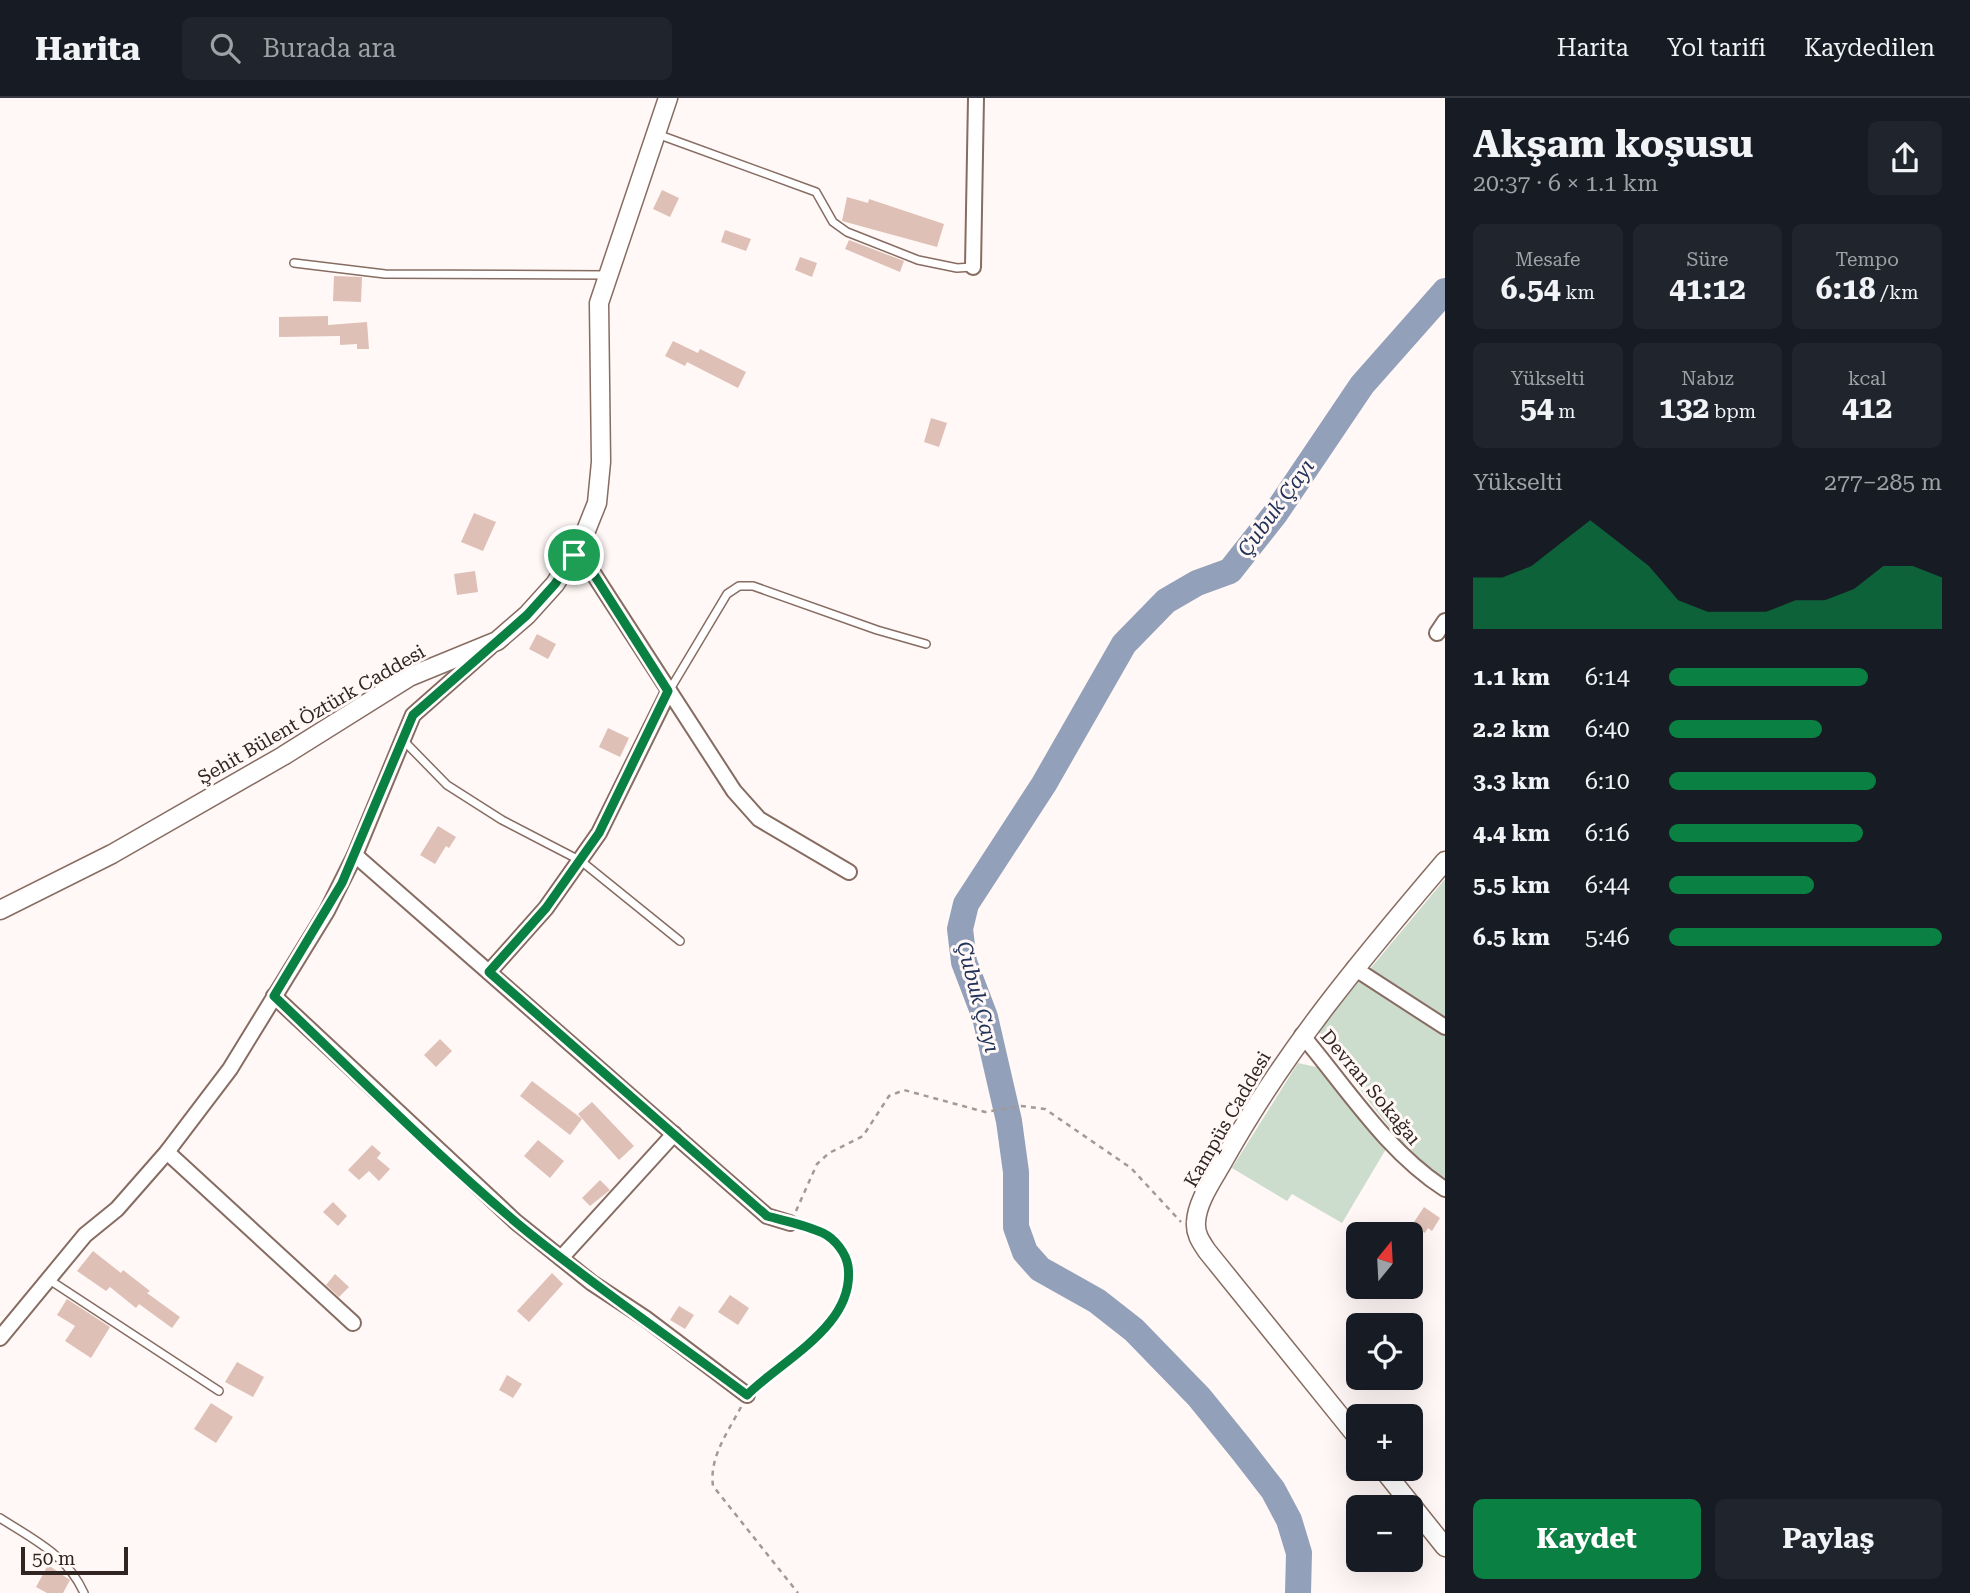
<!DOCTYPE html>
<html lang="tr">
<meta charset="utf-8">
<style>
body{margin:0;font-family:"Roboto Serif",serif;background:#20242c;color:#f1f3f6;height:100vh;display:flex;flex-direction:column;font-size:26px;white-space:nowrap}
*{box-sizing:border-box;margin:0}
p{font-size:23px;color:#9ea1a6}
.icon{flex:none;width:38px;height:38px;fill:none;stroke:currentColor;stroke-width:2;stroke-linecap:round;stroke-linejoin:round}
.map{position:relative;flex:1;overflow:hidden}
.sheet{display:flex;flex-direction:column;background:#171b24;width:525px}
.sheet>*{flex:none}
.needle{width:46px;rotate:18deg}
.tools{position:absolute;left:1346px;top:1124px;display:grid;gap:14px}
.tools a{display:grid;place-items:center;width:77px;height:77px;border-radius:10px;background:#171b24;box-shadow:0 7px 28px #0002;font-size:35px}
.scale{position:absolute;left:21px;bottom:18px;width:107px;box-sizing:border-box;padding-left:7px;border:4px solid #312521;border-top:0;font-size:19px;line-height:24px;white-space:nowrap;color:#312521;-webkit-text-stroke:5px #fff8f6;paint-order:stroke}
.pin{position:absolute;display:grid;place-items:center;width:60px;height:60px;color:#fff;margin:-30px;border:4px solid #fff;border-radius:50%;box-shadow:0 2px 7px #0007}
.round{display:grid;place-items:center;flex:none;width:74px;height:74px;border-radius:10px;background:#20242c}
.head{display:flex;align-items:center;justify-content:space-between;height:119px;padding:0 28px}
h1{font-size:38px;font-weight:700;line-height:52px}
.figures{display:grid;grid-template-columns:repeat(3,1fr);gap:10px;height:119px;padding:7px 28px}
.figures div{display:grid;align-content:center;border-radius:10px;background:#20242c;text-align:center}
.figures b{font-size:30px;font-weight:700}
.figures small{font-size:19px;font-weight:400}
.figures p{font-size:19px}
.chart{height:196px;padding:14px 28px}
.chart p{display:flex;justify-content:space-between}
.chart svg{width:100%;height:126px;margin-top:7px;fill:#0b8043;opacity:.7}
.button{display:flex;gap:14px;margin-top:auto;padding:14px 28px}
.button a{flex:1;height:80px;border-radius:10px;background:#0b8043;color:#fff;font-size:28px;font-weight:700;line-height:80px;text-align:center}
.button a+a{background:#20242c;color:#f1f3f6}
ul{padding:0 28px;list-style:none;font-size:23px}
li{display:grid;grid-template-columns:112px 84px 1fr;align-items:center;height:52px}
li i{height:18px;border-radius:9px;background:#0b8043}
header{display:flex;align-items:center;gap:42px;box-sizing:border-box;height:98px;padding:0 35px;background:#171b24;border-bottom:2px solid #363941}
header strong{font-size:33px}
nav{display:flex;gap:38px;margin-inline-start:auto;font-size:24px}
.search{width:490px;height:63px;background:#20242c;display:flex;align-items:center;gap:18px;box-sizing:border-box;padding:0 24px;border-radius:10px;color:#9ea1a6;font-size:26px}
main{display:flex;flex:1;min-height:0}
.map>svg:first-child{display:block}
.green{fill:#ccdccd}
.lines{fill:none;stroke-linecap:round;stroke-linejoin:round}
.river{stroke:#93a0ba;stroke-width:26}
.building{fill:#dfc0b6}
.service-casing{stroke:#876c62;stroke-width:10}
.minor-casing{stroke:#876c62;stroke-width:18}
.tertiary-casing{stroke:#876c62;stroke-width:21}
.path{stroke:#a39997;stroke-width:2.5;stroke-dasharray:5 5;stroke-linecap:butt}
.service{stroke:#fff;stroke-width:7}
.minor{stroke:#fff;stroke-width:14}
.tertiary{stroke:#fff;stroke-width:18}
.route-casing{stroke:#fff;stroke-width:14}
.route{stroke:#0b8043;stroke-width:9}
.labels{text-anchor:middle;stroke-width:6;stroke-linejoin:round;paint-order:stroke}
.street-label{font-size:19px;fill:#312521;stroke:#fff8f6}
.water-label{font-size:21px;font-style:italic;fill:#223359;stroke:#fff8f6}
</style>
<header>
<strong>Harita</strong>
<div class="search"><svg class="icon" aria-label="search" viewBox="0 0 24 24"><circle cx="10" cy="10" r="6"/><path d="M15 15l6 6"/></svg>Burada ara</div>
<nav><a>Harita</a><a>Yol tarifi</a><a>Kaydedilen</a></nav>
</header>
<main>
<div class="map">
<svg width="1445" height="1495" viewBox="0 0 1445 1495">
<rect width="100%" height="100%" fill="#fff8f6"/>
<!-- green -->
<g class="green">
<path d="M1445 781V919L1370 871Z"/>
<path d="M1358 881 1445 937V1080C1397 1051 1352 978 1317 932Z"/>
<path d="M1298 965 1321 970 1386 1051 1342 1125 1292 1096 1287 1103 1232 1070Z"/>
</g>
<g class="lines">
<!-- river -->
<path class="river" d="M1298 1495 1299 1455 1289 1422 1273 1392 1242 1352 1199 1299 1134 1232 1097 1203 1040 1171 1025 1154 1016 1129V1074L1009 1023 985 919 964 864 960 831 966 806 1044 686 1124 546 1166 503 1197 485 1230 473 1275 416 1362 287 1445 193"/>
</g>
<!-- building -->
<g class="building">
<path d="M662 92 679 100 670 119 653 111Z"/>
<path d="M847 99 868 105 869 101 944 126 937 149 842 123Z"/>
<path d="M725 132 751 141 746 153 721 144Z"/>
<path d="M849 142 904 163 900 174 845 151Z"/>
<path d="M800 159 817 165 812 179 795 172Z"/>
<path d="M334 178 362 179 361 204 333 203Z"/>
<path d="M328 218V227L367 224 369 251H357V246L340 247V238L279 239V219Z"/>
<path d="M673 243 698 255 700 251 746 274 738 290 687 264 685 268 665 258Z"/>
<path d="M931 320 947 325 939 349 924 344Z"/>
<path d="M474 415 496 424 483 453 461 444Z"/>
<path d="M475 473 478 494 457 497 454 476Z"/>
<path d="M537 536 556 546 548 561 529 551Z"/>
<path d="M608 630 629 640 620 659 599 649Z"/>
<path d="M438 728 456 739 449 750 446 748 435 766 420 757Z"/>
<path d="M440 941 452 953 436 969 424 957Z"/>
<path d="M532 983 582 1021 570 1037 520 998Z"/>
<path d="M592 1004 634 1048 619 1062 578 1016Z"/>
<path d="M538 1042 564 1063 550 1080 524 1058Z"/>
<path d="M372 1047 381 1055 377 1060 390 1071 379 1083 369 1073 359 1082 348 1072Z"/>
<path d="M600 1082 610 1092 590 1108 582 1100Z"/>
<path d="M333 1104 347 1118 338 1128 323 1114Z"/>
<path d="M1424 1109 1440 1120 1432 1133 1428 1130 1425 1135 1412 1127Z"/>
<path d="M93 1153 121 1175 123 1172 150 1193 147 1195 180 1219 172 1230 139 1206 136 1210 110 1189 106 1193 77 1173Z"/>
<path d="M552 1175 563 1186 529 1224 517 1213Z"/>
<path d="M335 1176 349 1189 339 1199 326 1187Z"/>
<path d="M730 1197 749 1210 738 1227 718 1214Z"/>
<path d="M67 1201 110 1229 91 1260 65 1243 75 1228 57 1217Z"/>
<path d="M679 1208 694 1217 685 1231 670 1222Z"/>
<path d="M237 1264 264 1279 253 1299 225 1284Z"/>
<path d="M507 1277 522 1286 513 1300 499 1292Z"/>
<path d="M211 1305 233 1319 216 1345 194 1331Z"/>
<path d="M48 1467 70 1482 63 1495H47L36 1489Z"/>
</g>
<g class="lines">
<!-- service casing -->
<g class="service-casing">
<g id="service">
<path d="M657 36 816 94 833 124 847 134 918 162 957 170 973 169"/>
<path d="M294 165 385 176 607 177"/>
<path d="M669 593 727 496 739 488H753L877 532 926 546"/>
<path d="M402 641 447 687 502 722 581 763 680 843"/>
<path d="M48 1181 219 1293"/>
<path d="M0 1420C34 1442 67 1457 84 1495"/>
</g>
</g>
<!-- minor casing -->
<g class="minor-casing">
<g id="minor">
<path d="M973 169 976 0"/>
<path d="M574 457 593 475 734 693 759 721 849 774"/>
<path d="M1437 535 1445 523"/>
<path d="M355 757 767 1118 790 1125"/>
<path d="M1354 870 1445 929"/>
<path d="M489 874 546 810 599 735 669 593"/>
<path d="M274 898 516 1124 592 1185 645 1220 747 1297"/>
<path d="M1302 937C1346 989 1387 1054 1445 1091"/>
<path d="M167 1054 353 1225"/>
<path d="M561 1160 674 1036"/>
<path d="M0 1240 85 1137 117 1111 167 1054 230 971 327 813 355 757 413 617 490 549"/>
</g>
</g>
<!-- tertiary casing -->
<g class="tertiary-casing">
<g id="tertiary">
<path d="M0 812 112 756 283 658 409 579 497 543 527 517 555 486 581 445 597 405 601 364 599 205 668 0"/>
<path d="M1358 1340 1207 1153C1201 1144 1195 1136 1196 1124 1197 1103 1214 1080 1224 1062 1285 952 1364 858 1445 763"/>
<path d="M1382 1370 1445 1449"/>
</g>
</g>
<!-- path -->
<g class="path">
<path d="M796 1113 817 1066 829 1055 863 1038 889 998 904 992 985 1014 1021 1008 1045 1011 1131 1070 1181 1124"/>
<path d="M757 1287C791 1253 855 1226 848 1170 845 1146 825 1135 804 1129"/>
<path d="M741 1309C728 1334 709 1359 713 1388L798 1495"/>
</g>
<!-- service -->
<use href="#service" class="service"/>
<!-- minor -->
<use href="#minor" class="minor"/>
<!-- tertiary -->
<use href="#tertiary" class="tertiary"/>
</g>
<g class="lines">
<!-- route casing -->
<g class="route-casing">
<path id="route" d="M574 457 593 475 668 593 599 735 546 810 489 874 767 1118C785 1123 806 1127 823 1135 835 1141 846 1155 848 1168 856 1227 783 1261 747 1297 671 1240 592 1187 518 1126 435 1056 353 973 274 898L342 785 413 617 527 517 555 486Z"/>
</g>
<!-- route -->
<use href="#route" class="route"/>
</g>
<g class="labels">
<!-- street labels -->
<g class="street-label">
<text transform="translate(311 616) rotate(-30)" y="7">Şehit Bülent Öztürk Caddesi</text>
<text transform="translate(1371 989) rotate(50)" y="7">Devran Sokağaı</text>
<text transform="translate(1227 1021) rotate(-60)" y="7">Kampüs Caddesi</text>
</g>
<!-- water labels -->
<g class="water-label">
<text transform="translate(1276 410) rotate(-54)" y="7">Çubuk Çayı</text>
<text transform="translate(978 899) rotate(75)" y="7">Çubuk Çayı</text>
</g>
</g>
</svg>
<div class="tools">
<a><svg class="needle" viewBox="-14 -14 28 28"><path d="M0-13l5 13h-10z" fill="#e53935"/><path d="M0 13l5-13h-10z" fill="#9ea1a6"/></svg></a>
<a><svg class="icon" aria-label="locate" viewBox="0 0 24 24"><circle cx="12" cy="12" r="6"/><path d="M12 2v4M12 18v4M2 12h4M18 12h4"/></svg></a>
<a>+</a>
<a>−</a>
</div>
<div class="scale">50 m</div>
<div class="pin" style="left:574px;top:457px;background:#1e9e55"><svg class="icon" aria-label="arrive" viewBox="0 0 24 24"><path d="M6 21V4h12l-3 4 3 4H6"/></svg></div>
</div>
<section class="sheet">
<div class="head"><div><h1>Akşam koşusu</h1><p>20:37 · 6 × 1.1 km</p></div><a class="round"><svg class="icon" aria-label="share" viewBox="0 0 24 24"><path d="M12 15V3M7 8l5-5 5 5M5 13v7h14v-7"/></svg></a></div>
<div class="figures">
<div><p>Mesafe</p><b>6.54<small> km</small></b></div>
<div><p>Süre</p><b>41:12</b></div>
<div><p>Tempo</p><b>6:18<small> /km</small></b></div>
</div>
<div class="figures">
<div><p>Yükselti</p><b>54<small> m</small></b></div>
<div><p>Nabız</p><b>132<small> bpm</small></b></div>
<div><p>kcal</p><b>412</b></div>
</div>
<div class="chart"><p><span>Yükselti</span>277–285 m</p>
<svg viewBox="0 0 160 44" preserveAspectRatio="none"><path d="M0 44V26L10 26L20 22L30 14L40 6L50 14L60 22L70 34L80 38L90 38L100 38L110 34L120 34L130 30L140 22L150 22L160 26V44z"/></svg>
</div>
<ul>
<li><b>1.1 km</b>6:14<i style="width:73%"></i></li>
<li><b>2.2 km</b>6:40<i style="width:56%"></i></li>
<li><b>3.3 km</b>6:10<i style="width:76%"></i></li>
<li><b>4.4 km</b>6:16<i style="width:71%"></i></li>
<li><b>5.5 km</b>6:44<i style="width:53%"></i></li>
<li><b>6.5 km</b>5:46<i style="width:100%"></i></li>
</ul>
<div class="button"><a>Kaydet</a><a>Paylaş</a></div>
</section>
</main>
